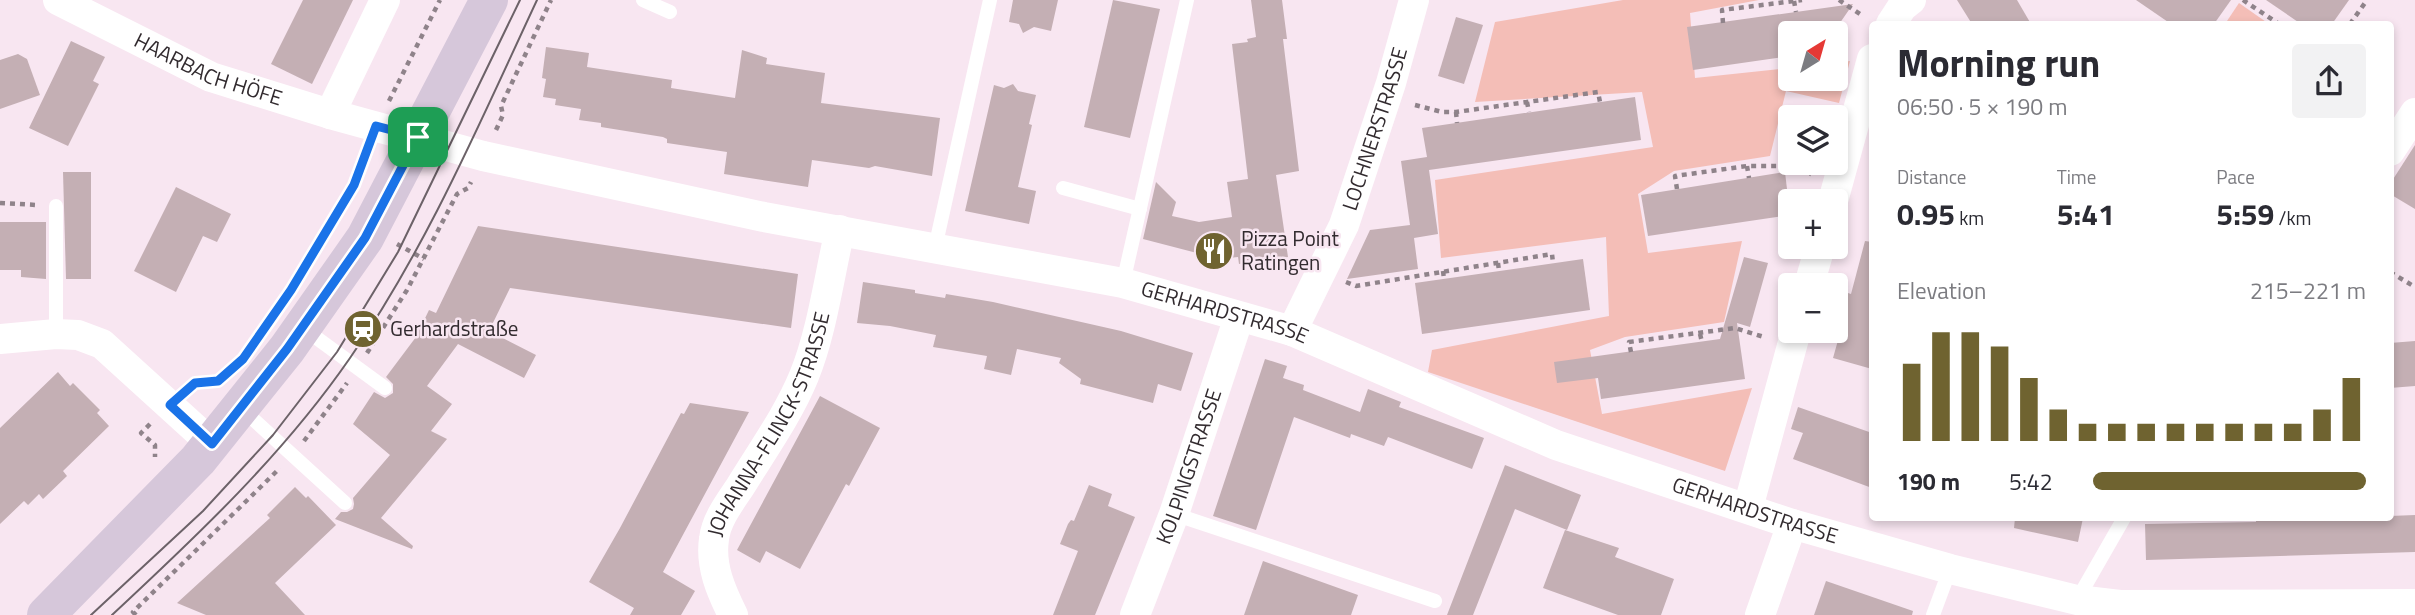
<!DOCTYPE html>
<meta charset="utf-8">
<style>
body{margin:0;font-family:"Titillium Web",sans-serif;background:#f2f2f3;color:#2b2b33;height:100vh;display:flex;flex-direction:column;font-size:26px;white-space:nowrap}
*{box-sizing:border-box;margin:0}
p{font-size:23px;color:#7c7c81}
.icon{flex:none;width:38px;height:38px;fill:none;stroke:currentColor;stroke-width:2;stroke-linecap:round;stroke-linejoin:round}
.map{position:relative;flex:1;overflow:hidden}
.sheet{position:absolute;left:1869px;top:21px;width:525px;height:500px;display:flex;flex-direction:column;background:#fff;border-radius:7px;box-shadow:0 4px 10px #0003}
.sheet>*{flex:none}
.needle{width:46px;rotate:37deg}
.fabs{position:absolute;left:1778px;top:21px;display:grid;gap:14px}
.fabs a{display:grid;place-items:center;width:70px;height:70px;border-radius:7px;background:#fff;box-shadow:0 4px 10px #0003;font-size:35px}
.pin{position:absolute;display:grid;place-items:center;width:60px;height:60px;color:#fff;margin:-30px;border-radius:14px;box-shadow:0 4px 10px #0006}
.round{display:grid;place-items:center;flex:none;width:74px;height:74px;border-radius:7px;background:#f2f2f3}
.overview{display:flex;align-items:center;justify-content:space-between;height:119px;padding:0 28px}
h1{font-size:38px;font-weight:700;line-height:52px}
.figures{display:grid;grid-template-columns:repeat(3,1fr);gap:10px;height:119px;padding:7px 28px}
.figures div{display:grid;align-content:center}
.figures b{font-size:30px;font-weight:700}
.figures small{font-size:19px;font-weight:400}
.figures p{font-size:19px}
.chart{height:196px;padding:14px 28px}
.chart p{display:flex;justify-content:space-between}
.chart svg{width:100%;height:126px;margin-top:7px;stroke:#6f6330;stroke-width:6}
ul{padding:0 28px;list-style:none;font-size:23px}
li{display:grid;grid-template-columns:112px 84px 1fr;align-items:center;height:52px}
li i{height:18px;border-radius:9px;background:#6f6330}
.map>svg:first-child{display:block}
.green{fill:#f4beb7}
.building{fill:#c4afb4}
.lines{fill:none;stroke-linecap:round;stroke-linejoin:round}
.path{stroke:#8f838a;stroke-width:4.5;stroke-dasharray:5 5;stroke-linecap:butt}
.lane{stroke:#fff;stroke-width:14}
.street{stroke:#fff;stroke-width:30}
.secondary{stroke:#d6c7da;stroke-width:38}
.tram{stroke:#6c6268;stroke-width:2}
.route-casing{stroke:#fff;stroke-width:14}
.route{stroke:#1a73e8;stroke-width:9}
.labels{text-anchor:middle;stroke-width:5;stroke-linejoin:round;paint-order:stroke}
.street-label{font-size:21px;fill:#322b2f;stroke:#f8e6f1}
.poi-label{font-size:21px;fill:#322b2f;stroke:#f8e6f1;text-anchor:start}
</style>
<div class="map">
<svg width="2415" height="615" viewBox="0 0 2415 615">
<rect width="100%" height="100%" fill="#f8e6f1"/>
<!-- green -->
<g class="green">
<path d="M1623 0H1759L1690 13 1695 78 1790 68V79H1836V63L1850 61 1839 103 1786 91 1770 156 1674 171 1638 194 1648 253 1742 241 1724 322 1625 337 1590 350 1602 414 1752 388 1725 471 1428 372 1432 350 1609 316 1606 237 1441 258 1435 180 1653 147 1642 92 1475 102 1495 22Z"/>
<path d="M2239 3 2269 24H2225Z"/>
</g>
<!-- building -->
<g class="building">
<path d="M303 0H353L312 84 271 64Z"/>
<path d="M1013 0H1058L1051 31 1034 27 1023 33 1019 24 1009 22Z"/>
<path d="M1113 0 1160 9 1130 138 1084 127Z"/>
<path d="M1251 0H1282L1287 39H1283L1299 171 1276 175 1288 257 1239 264 1238 257 1220 259 1143 239 1156 182 1176 202 1172 216 1199 222 1232 217 1227 182 1248 179 1232 44 1248 42 1247 39 1256 37Z"/>
<path d="M1957 0H2017L2031 24H1972Z"/>
<path d="M2136 0H2231L2214 24H2171Z"/>
<path d="M2266 0H2349L2332 24H2301Z"/>
<path d="M1853 4 1833 33H1790V56L1693 70 1687 27Z"/>
<path d="M1456 17 1483 25 1464 84 1438 76Z"/>
<path d="M71 41 105 57 93 81 99 84 68 146 29 128Z"/>
<path d="M546 47 589 53 587 67 672 80 671 88 735 98 742 50 767 58 766 64 825 73 821 103 940 118 932 176 875 166 869 168 812 160 808 187 724 174 727 152 667 143V139L663 137 601 127V123L579 120 581 109 555 105 556 99 543 97 546 79 542 78Z"/>
<path d="M18 54 27 59 40 95 0 109V60Z"/>
<path d="M1013 84 1018 91 1036 95 1029 124 1032 125 1018 187 1036 191 1029 224 965 211 994 85 1004 88Z"/>
<path d="M1635 97 1641 140 1429 170 1438 234 1414 238 1418 269 1347 279 1370 230 1410 225 1401 161 1427 157 1422 128Z"/>
<path d="M2415 145V209L2390 194V184Z"/>
<path d="M63 172H91V279H66Z"/>
<path d="M1785 172 1790 215 1648 236 1641 195Z"/>
<path d="M176 187 231 214 217 242 203 236 176 292 134 271Z"/>
<path d="M0 222H46V279L21 277V270H0Z"/>
<path d="M478 226 798 274 791 328 510 288 489 331 536 355 524 378 458 344 427 386 452 404 431 431 447 439 381 518 413 546 412 549 335 519 341 512H347L353 509 354 504 353 498 390 455 353 424 374 392 385 398 393 393V384L386 377 416 337 429 310 436 313Z"/>
<path d="M1865 241 1872 242V369L1833 358 1844 319 1841 318 1844 306 1848 293 1851 294Z"/>
<path d="M1744 257 1768 263 1750 327 1737 323 1745 379 1601 399 1598 378 1557 383 1554 362 1720 339Z"/>
<path d="M1583 259 1590 310 1422 334 1415 283Z"/>
<path d="M863 282 915 290V293L945 298 946 294 993 302 1121 331 1193 353 1181 391 1158 384 1153 403 1080 384 1081 379 1059 363 1061 358 1017 349 1011 375 984 369 987 356 933 347 936 335 890 326 857 323Z"/>
<path d="M2415 341V386L2390 388V343Z"/>
<path d="M1265 359 1287 366 1283 378 1304 385 1303 390 1360 412 1368 389 1401 402 1399 407 1484 438 1472 469 1388 437 1384 446 1351 434 1350 438 1294 417 1256 530 1213 516Z"/>
<path d="M58 372 70 386 73 383 100 410 97 413 109 426 63 471 67 476 43 499 39 494 28 505 24 501 0 524V428Z"/>
<path d="M820 396 880 428 849 486 846 484 800 569 766 551 760 563 737 550Z"/>
<path d="M690 403 749 412 663 572 695 591 681 615H630L634 608 589 582 620 528 681 413 684 414Z"/>
<path d="M1798 407 1872 433V488L1793 459 1803 433 1791 429Z"/>
<path d="M1505 465 1581 495 1567 530 1515 509 1473 615H1447Z"/>
<path d="M1089 485 1112 494 1108 506 1135 517 1095 615H1053L1078 551 1060 544 1068 524 1071 520 1074 521Z"/>
<path d="M295 487 306 498 308 496 336 525 275 583 305 615H206L177 603 270 518 267 515Z"/>
<path d="M2415 515V552L2146 560 2145 524 2256 522V518H2390V516Z"/>
<path d="M2015 518H2083L2078 542 2014 528Z"/>
<path d="M1565 530 1619 548 1615 557 1674 579 1661 615H1618L1543 588Z"/>
<path d="M1263 561 1358 595 1351 615H1244Z"/>
<path d="M1826 581 1913 611 1912 615H1814Z"/>
</g>
<g class="lines">
<!-- path -->
<g class="path">
<path d="M1839 0 1863 16"/>
<path d="M2243 0 2279 24"/>
<path d="M1794 1 1796 12"/>
<path d="M1723 23 1722 10 1802 0"/>
<path d="M2350 24 2367 0"/>
<path d="M389 101 440 0"/>
<path d="M1527 102 1529 112"/>
<path d="M1415 105 1442 112H1456L1598 92 1600 102"/>
<path d="M1456 112 1457 123"/>
<path d="M496 130 503 115 501 106 551 0"/>
<path d="M1747 166 1749 178"/>
<path d="M357 175 366 154"/>
<path d="M1677 189 1675 176 1747 166H1786L1811 174"/>
<path d="M0 203 37 205"/>
<path d="M327 230 340 207"/>
<path d="M397 244 424 259"/>
<path d="M1498 263 1499 271"/>
<path d="M1443 271 1444 279"/>
<path d="M2390 272 2415 287"/>
<path d="M1346 282 1356 286 1552 254 1553 263"/>
<path d="M1700 334 1702 342"/>
<path d="M1631 352 1629 342 1735 328 1764 337"/>
<path d="M367 353 407 290 457 194 468 188 471 182"/>
<path d="M190 387 195 383 218 381"/>
<path d="M150 424 141 433 155 445V457"/>
<path d="M304 441 347 383"/>
<path d="M136 615 133 612 280 468"/>
</g>
<!-- lane -->
<g class="lane">
<path d="M643 0 670 12"/>
<path d="M1063 188 1140 209"/>
<path d="M56 206V334"/>
<path d="M935 248 990 0"/>
<path d="M1123 283 1187 0"/>
<path d="M303 328 385 388"/>
<path d="M242 409 345 503"/>
<path d="M1174 514 1435 601"/>
<path d="M2077 600 2124 518"/>
<path d="M1933 615 1950 569"/>
</g>
<!-- street -->
<g class="street">
<path id="s1" d="M58 0 211 77 330 114 483 156 764 217 1123 283 1292 331 1556 445 1792 524 1950 569 2077 600 2120 605 2415 604"/>
<path d="M1891 24 1902 7 1911 0"/>
<path d="M330 114 385 0"/>
<path d="M2390 151 2415 113"/>
<path d="M1833 201 1872 59"/>
<path d="M1809 285 1820 247"/>
<path id="s2" d="M1292 331 1344 225 1391 83 1414 0"/>
<path d="M0 339 56 334 78 335 102 344 212 444"/>
<path d="M1748 508 1796 331"/>
<path id="s3" d="M733 615C721 591 710 566 714 539 716 520 730 502 740 487 762 451 788 415 804 376 822 332 829 277 840 230"/>
<path id="s4" d="M1135 615 1174 514 1239 317"/>
<path d="M1760 615 1792 524"/>
</g>
<!-- secondary -->
<path class="secondary" d="M46 615 198 460 287 349 365 238 489 0"/>
<!-- tram -->
<g class="tram">
<path d="M91 615 203 511 273 435 337 352 398 252 520 0"/>
<path d="M112 615C198 535 283 455 350 358 427 247 480 122 537 0"/>
</g>
</g>
<g class="lines">
<!-- route casing -->
<g class="route-casing">
<path id="route" d="M376 126 418 137 365 238 287 349 212 444 170 405 195 383 218 381 243 359 291 290 354 185Z"/>
</g>
<!-- route -->
<use href="#route" class="route"/>
</g>
<!-- icons -->
<defs>
<g id="restaurant-disc" transform="scale(2.0125)"><circle r="9.5" fill="#6f6330" stroke="#f8e6f1"/><path d="M-5-6h1v4h1v-4h1v4h1v-4h1v5L-1.5 .5V6h-2V.5L-5-1ZM5-6V6H3V1.5H1.5Q1.5-4 5-6Z" fill="#fff"/></g>
<g id="station-disc" transform="scale(2.0125)"><circle r="9.5" fill="#6f6330" stroke="#f8e6f1"/><path d="M-3-6H3Q5-6 5-4V2Q5 4 3 4L4.5 6H3L1.5 4h-3L-3 6H-4.5L-3 4Q-5 4-5 2V-4Q-5-6-3-6ZM-3.5-4v3h7v-3ZM-3.5 1v1.5H-2V1ZM2 1v1.5H3.5V1Z" fill="#fff"/></g>
</defs>
<g fill-rule="evenodd">
<use href="#restaurant-disc" x="1214" y="251"/>
<use href="#station-disc" x="363" y="329"/>
</g>
<g class="labels">
<!-- street labels -->
<g class="street-label">
<text dy="7" stroke="none"><textPath href="#s1" startOffset="166">HAARBACH HÖFE</textPath></text>
<text dy="7" stroke="none"><textPath href="#s2" startOffset="219">LOCHNERSTRASSE</textPath></text>
<text dy="7" stroke="none"><textPath href="#s1" startOffset="1213">GERHARDSTRASSE</textPath></text>
<text dy="7" stroke="none"><textPath href="#s3" startOffset="208">JOHANNA-FLINCK-STRASSE</textPath></text>
<text dy="7" stroke="none"><textPath href="#s4" startOffset="158">KOLPINGSTRASSE</textPath></text>
<text dy="7" stroke="none"><textPath href="#s1" startOffset="1780">GERHARDSTRASSE</textPath></text>
</g>
<!-- poi labels -->
<g class="poi-label">
<text x="1241" y="246">Pizza Point<tspan x="1241" dy="24">Ratingen</tspan></text>
<text x="390" y="336">Gerhardstraße</text>
</g>
</g>
</svg>
<div class="fabs">
<a><svg class="needle" viewBox="-14 -14 28 28"><path d="M0-13l5 13h-10z" fill="#e53935"/><path d="M0 13l5-13h-10z" fill="#7c7c81"/></svg></a>
<a><svg class="icon" aria-label="layers" viewBox="0 0 24 24"><path d="M12 4l9 5-9 5-9-5zM3 14l9 5 9-5"/></svg></a>
<a>+</a>
<a>−</a>
</div>
<div class="pin" style="left:418px;top:137px;background:#1e9e55"><svg class="icon" aria-label="arrive" viewBox="0 0 24 24"><path d="M6 21V4h12l-3 4 3 4H6"/></svg></div>
<section class="sheet">
<div class="overview"><div><h1>Morning run</h1><p>06:50 · 5 × 190 m</p></div><a class="round"><svg class="icon" aria-label="share" viewBox="0 0 24 24"><path d="M12 15V3M7 8l5-5 5 5M5 13v7h14v-7"/></svg></a></div>
<div class="figures">
<div><p>Distance</p><b>0.95<small> km</small></b></div>
<div><p>Time</p><b>5:41</b></div>
<div><p>Pace</p><b>5:59<small> /km</small></b></div>
</div>
<div class="chart"><p><span>Elevation</span>215–221 m</p>
<svg viewBox="0 0 160 44" preserveAspectRatio="none"><path d="M5 44V17M15 44V6M25 44V6M35 44V11M45 44V22M55 44V33M65 44V38M75 44V38M85 44V38M95 44V38M105 44V38M115 44V38M125 44V38M135 44V38M145 44V33M155 44V22"/></svg>
</div>
<ul>
<li><b>190 m</b>5:42<i style="width:100%"></i></li>
</ul>
</section>
</div>
